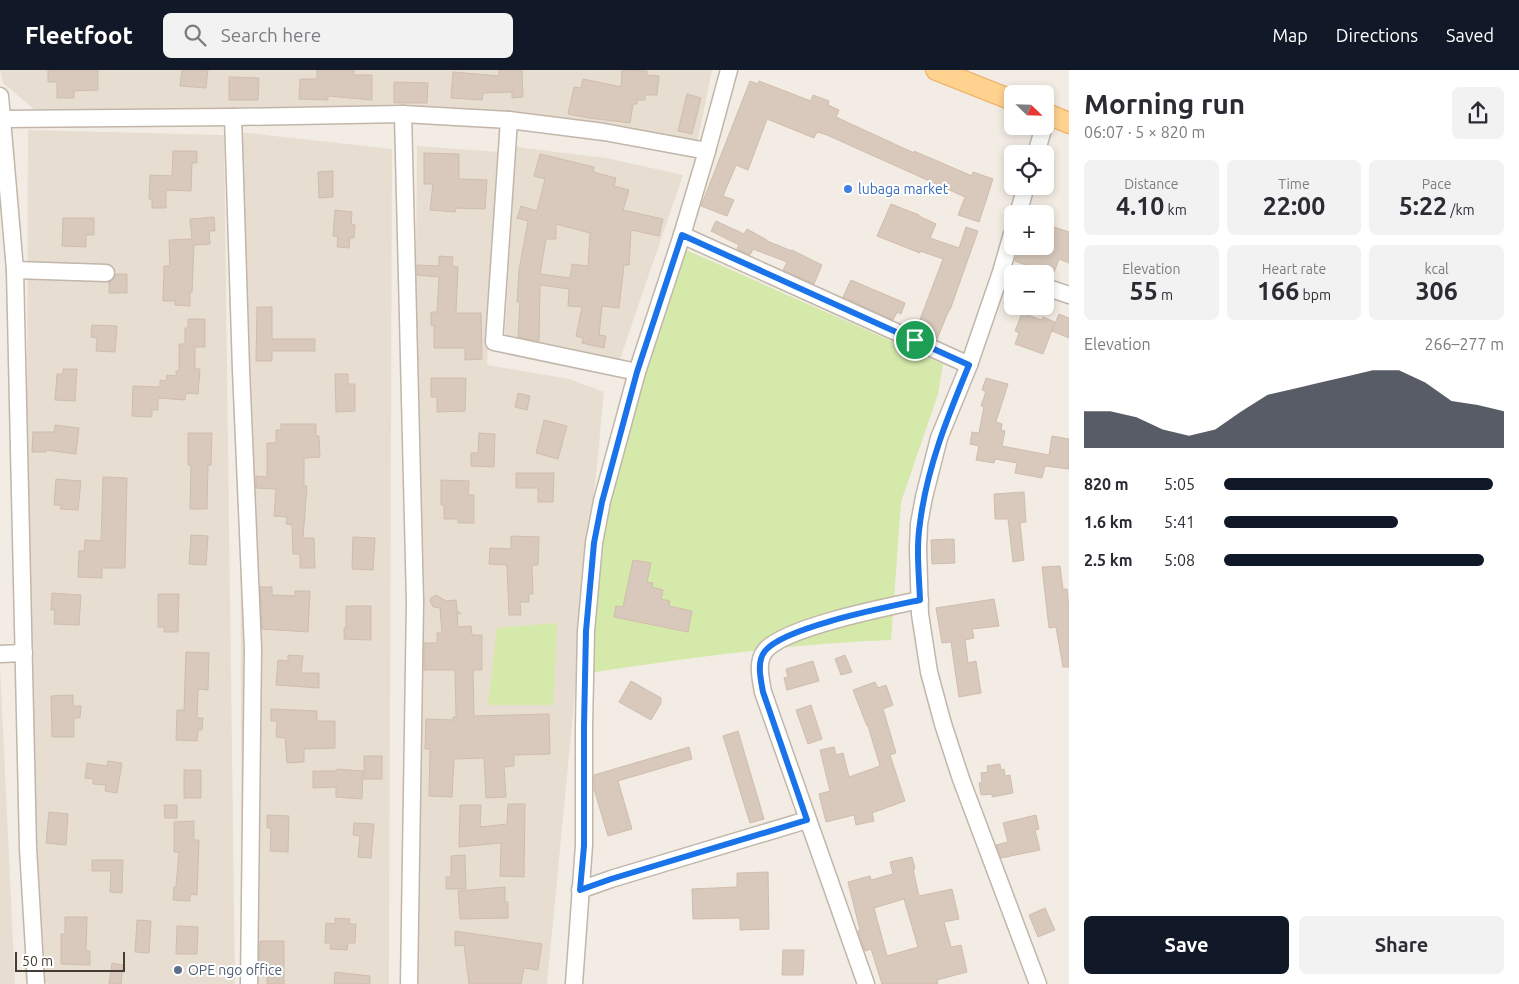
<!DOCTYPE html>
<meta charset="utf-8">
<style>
body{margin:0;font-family:Ubuntu,sans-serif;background:#f2f2f3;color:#2b2b33;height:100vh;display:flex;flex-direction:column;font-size:19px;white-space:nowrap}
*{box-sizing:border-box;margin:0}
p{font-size:16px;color:#7c7c81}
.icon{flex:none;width:28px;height:28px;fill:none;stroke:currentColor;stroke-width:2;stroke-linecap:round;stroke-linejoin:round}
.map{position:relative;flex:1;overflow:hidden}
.drawer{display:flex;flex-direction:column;background:#fff;width:450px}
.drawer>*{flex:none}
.needle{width:32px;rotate:113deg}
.buttons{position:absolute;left:1004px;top:15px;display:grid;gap:10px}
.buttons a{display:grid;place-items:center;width:50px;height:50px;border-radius:8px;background:#fff;box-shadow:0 2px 8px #0003;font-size:25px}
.scale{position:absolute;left:15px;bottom:12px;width:110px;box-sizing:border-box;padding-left:5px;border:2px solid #453c33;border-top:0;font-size:14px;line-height:18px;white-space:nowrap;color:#453c33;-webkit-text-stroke:4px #fff;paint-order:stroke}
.pin{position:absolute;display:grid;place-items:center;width:42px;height:42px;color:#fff;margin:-21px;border:2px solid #fff;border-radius:50%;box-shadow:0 1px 5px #0007}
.round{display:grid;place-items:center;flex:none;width:52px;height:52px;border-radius:8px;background:#f2f2f3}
.headline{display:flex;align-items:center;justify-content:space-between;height:85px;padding:0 15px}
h1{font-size:28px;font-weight:700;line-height:38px}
.metrics{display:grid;grid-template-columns:repeat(3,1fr);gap:8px;height:85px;padding:5px 15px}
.metrics div{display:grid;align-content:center;border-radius:8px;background:#f2f2f3;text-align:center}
.metrics b{font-size:25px;font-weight:700}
.metrics small{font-size:14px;font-weight:400}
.metrics p{font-size:14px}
.chart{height:140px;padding:10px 15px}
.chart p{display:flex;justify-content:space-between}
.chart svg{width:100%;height:90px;margin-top:5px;fill:#111827;opacity:.7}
.button{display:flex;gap:10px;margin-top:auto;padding:10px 15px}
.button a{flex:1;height:58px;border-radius:8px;background:#111827;color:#fff;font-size:20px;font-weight:700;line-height:58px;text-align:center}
.button a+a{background:#f2f2f3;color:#2b2b33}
ul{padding:0 15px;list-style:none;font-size:16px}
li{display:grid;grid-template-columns:80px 60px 1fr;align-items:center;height:38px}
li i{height:12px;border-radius:6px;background:#111827}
header{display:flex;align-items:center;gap:30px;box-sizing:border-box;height:70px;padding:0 25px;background:#111827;color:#fff}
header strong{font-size:24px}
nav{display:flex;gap:28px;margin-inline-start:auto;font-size:18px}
.search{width:350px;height:45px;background:#f2f2f3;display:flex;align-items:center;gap:12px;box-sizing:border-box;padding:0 18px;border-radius:8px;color:#7c7c81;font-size:19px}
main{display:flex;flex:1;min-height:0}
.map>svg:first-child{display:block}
.residential{fill:#e7ded1}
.green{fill:#d4e9aa}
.building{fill:#d8c9bc;stroke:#d0bdac;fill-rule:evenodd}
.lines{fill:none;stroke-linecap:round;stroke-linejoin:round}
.minor-casing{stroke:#c1b6a9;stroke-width:19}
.major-casing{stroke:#e8ae5c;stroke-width:22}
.minor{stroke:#fff;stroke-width:16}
.major{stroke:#ffd290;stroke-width:20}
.route-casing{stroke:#fff;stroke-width:10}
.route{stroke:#1a73e8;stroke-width:6}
.shop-dot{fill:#3f7fe0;stroke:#fff;stroke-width:2}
.service-dot{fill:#5c6f8a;stroke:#fff;stroke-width:2}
.labels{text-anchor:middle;stroke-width:4;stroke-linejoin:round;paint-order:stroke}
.shop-label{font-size:14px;fill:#366cbe;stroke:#fff;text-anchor:start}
.service-label{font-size:14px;fill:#4e5e75;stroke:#fff;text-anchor:start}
</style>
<header>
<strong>Fleetfoot</strong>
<div class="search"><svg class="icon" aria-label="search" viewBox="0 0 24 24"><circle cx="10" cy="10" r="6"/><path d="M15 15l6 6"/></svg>Search here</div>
<nav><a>Map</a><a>Directions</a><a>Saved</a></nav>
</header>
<main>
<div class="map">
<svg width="1069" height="914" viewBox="0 0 1069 914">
<rect width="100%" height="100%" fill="#f3ece4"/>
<!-- residential -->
<g class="residential">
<path d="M0 0H712L697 74 394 47 36 41 3 13Z"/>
<path d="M28 60 224 65 235 914H51L25 909Z"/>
<path d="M239 62 392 79 389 914H242Z"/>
<path d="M417 76 499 82 487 295 569 309 604 322 547 914H410Z"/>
<path d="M516 77 606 88 683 105 618 295 504 277Z"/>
<path d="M0 596 15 914H0Z"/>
</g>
<!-- green -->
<g class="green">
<path d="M675 175 943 294 938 324 901 432 891 570C788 574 684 588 582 604L597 460Z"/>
<path d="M557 553 553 635H488L497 558Z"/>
</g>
<!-- building -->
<g class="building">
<path d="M48 0H98V20L74 21V28H57V12H48Z"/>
<path d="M182 0H208L206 18 180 16Z"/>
<path d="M317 0H354V5H372V30L328 26V30L299 29 300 9H317Z"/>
<path d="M499 0H522L523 27 512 28V22L483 23 482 30 451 28 453 2 499 6Z"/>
<path d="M622 0 647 1V5L659 6 657 25H645V30H637V34H633L630 53 589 48 568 44 574 17 581 18 583 9 621 17Z"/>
<path d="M229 7 259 8 258 30H229Z"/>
<path d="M750 11 758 14 759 11 811 31 813 25 829 31 828 35 839 40 836 47 914 83V81L972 106 973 102 993 109 979 152 958 145 965 127 827 65 817 62 814 68 767 49 748 100 736 95 723 126 734 130 727 146 701 136Z"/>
<path d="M394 12 428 13 427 33H394Z"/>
<path d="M687 24 701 28 692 64 678 61Z"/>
<path d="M173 81H197V93H192L191 121 166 120V138H152V129H149L150 105 172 106Z"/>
<path d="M424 83 459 84V109L487 110 485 139 456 138 455 142 430 140 433 114H424Z"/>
<path d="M540 84 594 97 593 102 616 108 614 116 629 120 623 140 663 149 659 166 631 160 629 195H624L619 238 602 236 599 265 606 266 604 278 582 273 583 268 576 266 582 237 568 236 569 219 540 215 539 271 518 267 520 232H517L519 200 528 151 517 148 521 136 537 141 545 109 534 106ZM556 154 590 163 588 196 572 194 570 208 540 204 546 169H556Z"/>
<path d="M333 101V127L319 128 318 102Z"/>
<path d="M891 134 919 145V146L936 154 930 168 959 178 966 157 978 161 950 240H949L937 269 916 260 943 189 920 181V183L877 166Z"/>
<path d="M335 140 352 142 351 154 355 155 354 168H350L349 178 337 177 338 167 333 166Z"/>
<path d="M214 147 215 161H209L210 174 194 175 192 222H190V236L175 235V231H163L164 196H170L169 170 192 169 190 149Z"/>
<path d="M63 148H94V165H86V177L62 176Z"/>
<path d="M716 151 744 164 747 159 767 170V171L792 181V180L822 195 814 214 783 200 787 192 753 179 750 185 737 179 739 175 711 161Z"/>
<path d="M1045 154 1069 162V193L1059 189 1053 205 1015 191 1019 176H1045Z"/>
<path d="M439 186 453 187 452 196 458 197 456 243H481L482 289 465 290V278H434V256L431 255V242H437L439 207 417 205V195L439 196Z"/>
<path d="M116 204H127V223H109V212L113 210Z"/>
<path d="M851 210 905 233 901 244 897 242 893 250 843 227Z"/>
<path d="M257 237H272V269H315V281H272V291H256Z"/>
<path d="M1022 243 1042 250 1043 247 1055 252 1043 284 1015 274 1019 263 1015 261Z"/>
<path d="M1059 244 1069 248V268L1052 261Z"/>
<path d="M188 249H205V277H195V299H200L198 324 186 323 185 330 158 328V340H152V347L132 346 133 316 160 317V310L166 311 167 305 176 306V301H179V274H185V258H188Z"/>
<path d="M92 255 117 256 115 282 96 281 97 268 91 267Z"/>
<path d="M63 299H77L75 331 55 330 57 304H63Z"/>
<path d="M335 304H348V314H355V341L336 342Z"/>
<path d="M431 308H466L465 341 437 342V327H431Z"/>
<path d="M986 308 1008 314 996 352 1002 354 1001 360 1005 361 1002 376 1049 385 1052 366 1069 369V399L1045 396 1042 408 1015 403 1017 393 995 389 994 393 976 390 979 376 970 374 972 362 979 363 984 336H981L986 321 982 320Z"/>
<path d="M518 323 530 326 527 340 515 337Z"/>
<path d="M544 350 567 356 558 389 536 383Z"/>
<path d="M281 354H316V366H319L320 387 304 388V416H307L303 468H314L315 498H300V484H293L292 455 286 454 287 447 274 446 276 419 256 418V406L267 407V373H276V360H281Z"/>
<path d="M55 355 79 358 76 384 46 380V382H32L33 362H54Z"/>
<path d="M188 363H212L211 395H208L207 439H190L191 395H188Z"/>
<path d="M479 363 495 364 494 397 471 396V383H478Z"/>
<path d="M516 403H554L553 432H538V418H516Z"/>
<path d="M103 407 127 408 125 498H102V508L78 507 79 481H84L85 470 101 471Z"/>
<path d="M56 409 81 411 78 440 60 439 61 435H54Z"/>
<path d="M441 410 469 411 468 425H474V453H458V449H444V435H441Z"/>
<path d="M1024 422 1026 452 1020 453 1024 490 1013 492 1008 449H995L994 424Z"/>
<path d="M191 465 208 466 206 495 189 494Z"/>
<path d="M511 466 539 467 538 495H532L533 524H529V532H520L521 545H509L507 495 489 494 490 478 511 479Z"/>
<path d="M353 467 375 468 373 500 352 499Z"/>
<path d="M954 469 955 493 932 494 931 470Z"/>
<path d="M633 490 651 493 647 512 653 513 652 517 663 520 661 529 670 531 669 536 692 541 688 562 614 547 616 536 623 537Z"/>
<path d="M1060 496 1063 519H1067L1069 538V597H1063L1056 557 1049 558 1042 497Z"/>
<path d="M260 517H272V525L295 526V521H310L308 562 262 559Z"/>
<path d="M52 523 81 525 79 555 54 554 55 540H51Z"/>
<path d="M158 524H179L178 562H164V557H158Z"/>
<path d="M436 525 446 531 456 530 457 541 461 544 457 543 458 557 471 556 472 565H482V600H473L474 646 549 644 550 684 514 685V696L504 697 506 727 486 728 484 688 454 689 452 727 429 726 430 679H425L426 649 453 650V647H456L455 600H424V573H437V563H442L440 538 433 537 430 531 431 528Z"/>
<path d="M994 529 999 556 972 559 974 568 965 570 968 593 976 591 981 623 959 627 951 572 942 573 936 538Z"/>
<path d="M346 536H371V570L344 569V558H346Z"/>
<path d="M186 582 209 583 208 620 198 619 197 648H203L202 660H198L197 671 176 670 177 640H184Z"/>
<path d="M288 585 303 586 301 603H319V618L276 615 278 590 288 591Z"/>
<path d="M845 585 852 602 841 605 835 589Z"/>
<path d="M813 591 819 611 787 620 784 608 788 607 786 599Z"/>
<path d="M631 611 661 628V633L651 650 619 632Z"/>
<path d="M875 612 878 618 886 615 893 635 883 639 896 683 890 685 905 731 872 743 874 751 856 755 854 745 826 752 819 724 830 721 820 680 834 677 836 685 843 683 849 707 880 696 868 656H867L853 620Z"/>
<path d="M73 625V636H81L80 648H74V667H52L51 626Z"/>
<path d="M811 635 822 669 808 674 796 640Z"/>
<path d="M271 639 317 641V651H335V678L304 679V692L287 693 285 668 276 667 277 651H271Z"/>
<path d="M738 661 764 749 750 753 723 666Z"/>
<path d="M689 677 692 689 618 711 632 759 608 766 594 719V705Z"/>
<rect x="364" y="686" width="18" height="23"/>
<path d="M108 691 122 693 117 723 105 721 106 715 93 714V709L85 708 87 693 107 696Z"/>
<path d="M1000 694 1001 700 1004 699 1005 706 1010 705 1013 723 992 727V724L981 725 979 713 982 712 981 703 988 702 987 696Z"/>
<path d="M337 699 363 701 362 729 336 727V717L313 718V701H337Z"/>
<rect x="184" y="700" width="17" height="28"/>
<path d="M508 734H525L524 807 500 806 501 773 459 777 460 735H481L480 757 507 754Z"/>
<path d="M164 735H177V748H165Z"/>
<path d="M49 742 68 744 66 775 46 773Z"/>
<path d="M267 745 289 746 288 782 270 781 271 758H267Z"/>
<path d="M1036 745 1039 759 1035 760 1040 780 1001 788 996 775 1008 772 1003 753Z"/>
<path d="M194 751V770H199L197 825 190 824V831L173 830 174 817H176L179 782H174V752Z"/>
<path d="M354 753 374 754 371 788 358 787 360 766 353 765Z"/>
<path d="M465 785 466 819H446V807H451V786Z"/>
<path d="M912 787 915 799H913L919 826 952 819 959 849 944 852 951 877 961 875 967 902 937 910 938 914H882L871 879 865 881 858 861 860 860 848 812 870 806 871 810 893 804 890 792ZM904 829 918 877 887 886 874 838Z"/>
<path d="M92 790H123L122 823 110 822 111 801H92Z"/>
<path d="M768 802 769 859 740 860V848L693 849 692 819 737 817V803Z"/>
<path d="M505 817V832H508V848L460 849 458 821Z"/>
<path d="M1045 838 1055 860 1038 867 1029 845Z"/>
<path d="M65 847H87L86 881H90V895L61 894V864H65Z"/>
<path d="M335 848 350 849 349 854H356L355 873H348L347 880 330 879 331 873H325L326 853 335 854Z"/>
<path d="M137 850 151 851 149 883 135 882Z"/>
<path d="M177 856 198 857 197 884H176Z"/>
<path d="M455 861 542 874 538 900 524 898 521 914H469L464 875 455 876Z"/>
<path d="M260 871H284V914H267V897H259Z"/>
<path d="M783 880H804L803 905H782Z"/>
<path d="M112 893 123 895 121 914H109Z"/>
<path d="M335 902 370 906V914H334Z"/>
</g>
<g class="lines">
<!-- minor casing -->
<g class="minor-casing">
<g id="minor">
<path d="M0 26 15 200 28 778 36 914"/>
<path d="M403 44 415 532 409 914"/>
<path d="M233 47 241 300 253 578 249 914"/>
<path d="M3 49 233 47 403 44 509 50 604 62 707 81"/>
<path d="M509 50 494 272 637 302"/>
<path d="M1036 84 1044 56"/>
<path d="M1018 144 1026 116"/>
<path d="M1012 164 1001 202 969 295 939 368 924 427 919 454 918 479 920 544 929 602 943 654 961 709 1038 914"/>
<path d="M682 165 969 295"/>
<path d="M15 200 106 203"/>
<path d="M1045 217 1069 225"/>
<path d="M0 584 24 583"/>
<path d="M580 820 611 809 807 750"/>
<path d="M574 914 584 775V656L586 561 594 473 602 431 637 302 682 165 707 81 729 0"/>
<path d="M866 914 763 622C761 610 756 592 765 581 784 557 887 537 920 530"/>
</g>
</g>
<!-- major casing -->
<g class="major-casing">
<g id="major">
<path d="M936 0 1012 30"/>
<path d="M1045 43 1069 53"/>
</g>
</g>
<!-- minor -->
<use href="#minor" class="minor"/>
<!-- major -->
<use href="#major" class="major"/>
</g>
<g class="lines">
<!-- route casing -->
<g class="route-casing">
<path id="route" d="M682 165 969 295C948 346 927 397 920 453 916 478 919 504 920 530 887 537 784 557 765 581 756 592 761 610 763 622L807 750 611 809 580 820 584 776V656L586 561 594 473 602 432 637 302Z"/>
</g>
<!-- route -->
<use href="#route" class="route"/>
</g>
<!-- markers -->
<circle class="shop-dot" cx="848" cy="119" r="5"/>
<circle class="service-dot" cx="178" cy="900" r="5"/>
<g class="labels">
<!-- shop labels -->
<g class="shop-label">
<text x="858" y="124">lubaga market</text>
</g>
<!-- service labels -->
<g class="service-label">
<text x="188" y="905">OPE ngo office</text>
</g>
</g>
</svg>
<div class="buttons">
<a><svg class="needle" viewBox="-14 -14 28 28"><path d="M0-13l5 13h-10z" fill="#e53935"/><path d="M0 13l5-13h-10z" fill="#7c7c81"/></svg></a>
<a><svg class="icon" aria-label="locate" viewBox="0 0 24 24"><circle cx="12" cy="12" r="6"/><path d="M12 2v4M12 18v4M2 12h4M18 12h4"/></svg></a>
<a>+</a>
<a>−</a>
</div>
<div class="scale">50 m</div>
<div class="pin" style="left:915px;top:270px;background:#1e9e55"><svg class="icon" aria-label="arrive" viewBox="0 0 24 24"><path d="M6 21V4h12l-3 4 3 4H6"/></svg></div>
</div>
<section class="drawer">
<div class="headline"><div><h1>Morning run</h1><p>06:07 · 5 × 820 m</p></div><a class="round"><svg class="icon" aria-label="share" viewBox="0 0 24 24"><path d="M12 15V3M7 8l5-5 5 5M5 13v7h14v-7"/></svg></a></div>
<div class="metrics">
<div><p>Distance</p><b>4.10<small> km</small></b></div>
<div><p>Time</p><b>22:00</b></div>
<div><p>Pace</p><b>5:22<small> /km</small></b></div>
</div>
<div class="metrics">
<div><p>Elevation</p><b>55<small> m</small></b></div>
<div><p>Heart rate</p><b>166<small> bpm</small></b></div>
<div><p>kcal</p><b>306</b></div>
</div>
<div class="chart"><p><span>Elevation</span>266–277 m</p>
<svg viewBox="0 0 160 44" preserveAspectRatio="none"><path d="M0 44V26L10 26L20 29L30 35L40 38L50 35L60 26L70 18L80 15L90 12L100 9L110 6L120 6L130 12L140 21L150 23L160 26V44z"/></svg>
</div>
<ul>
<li><b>820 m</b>5:05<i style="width:96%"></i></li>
<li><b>1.6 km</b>5:41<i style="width:62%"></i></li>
<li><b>2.5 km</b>5:08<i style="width:93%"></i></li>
</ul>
<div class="button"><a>Save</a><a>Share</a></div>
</section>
</main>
